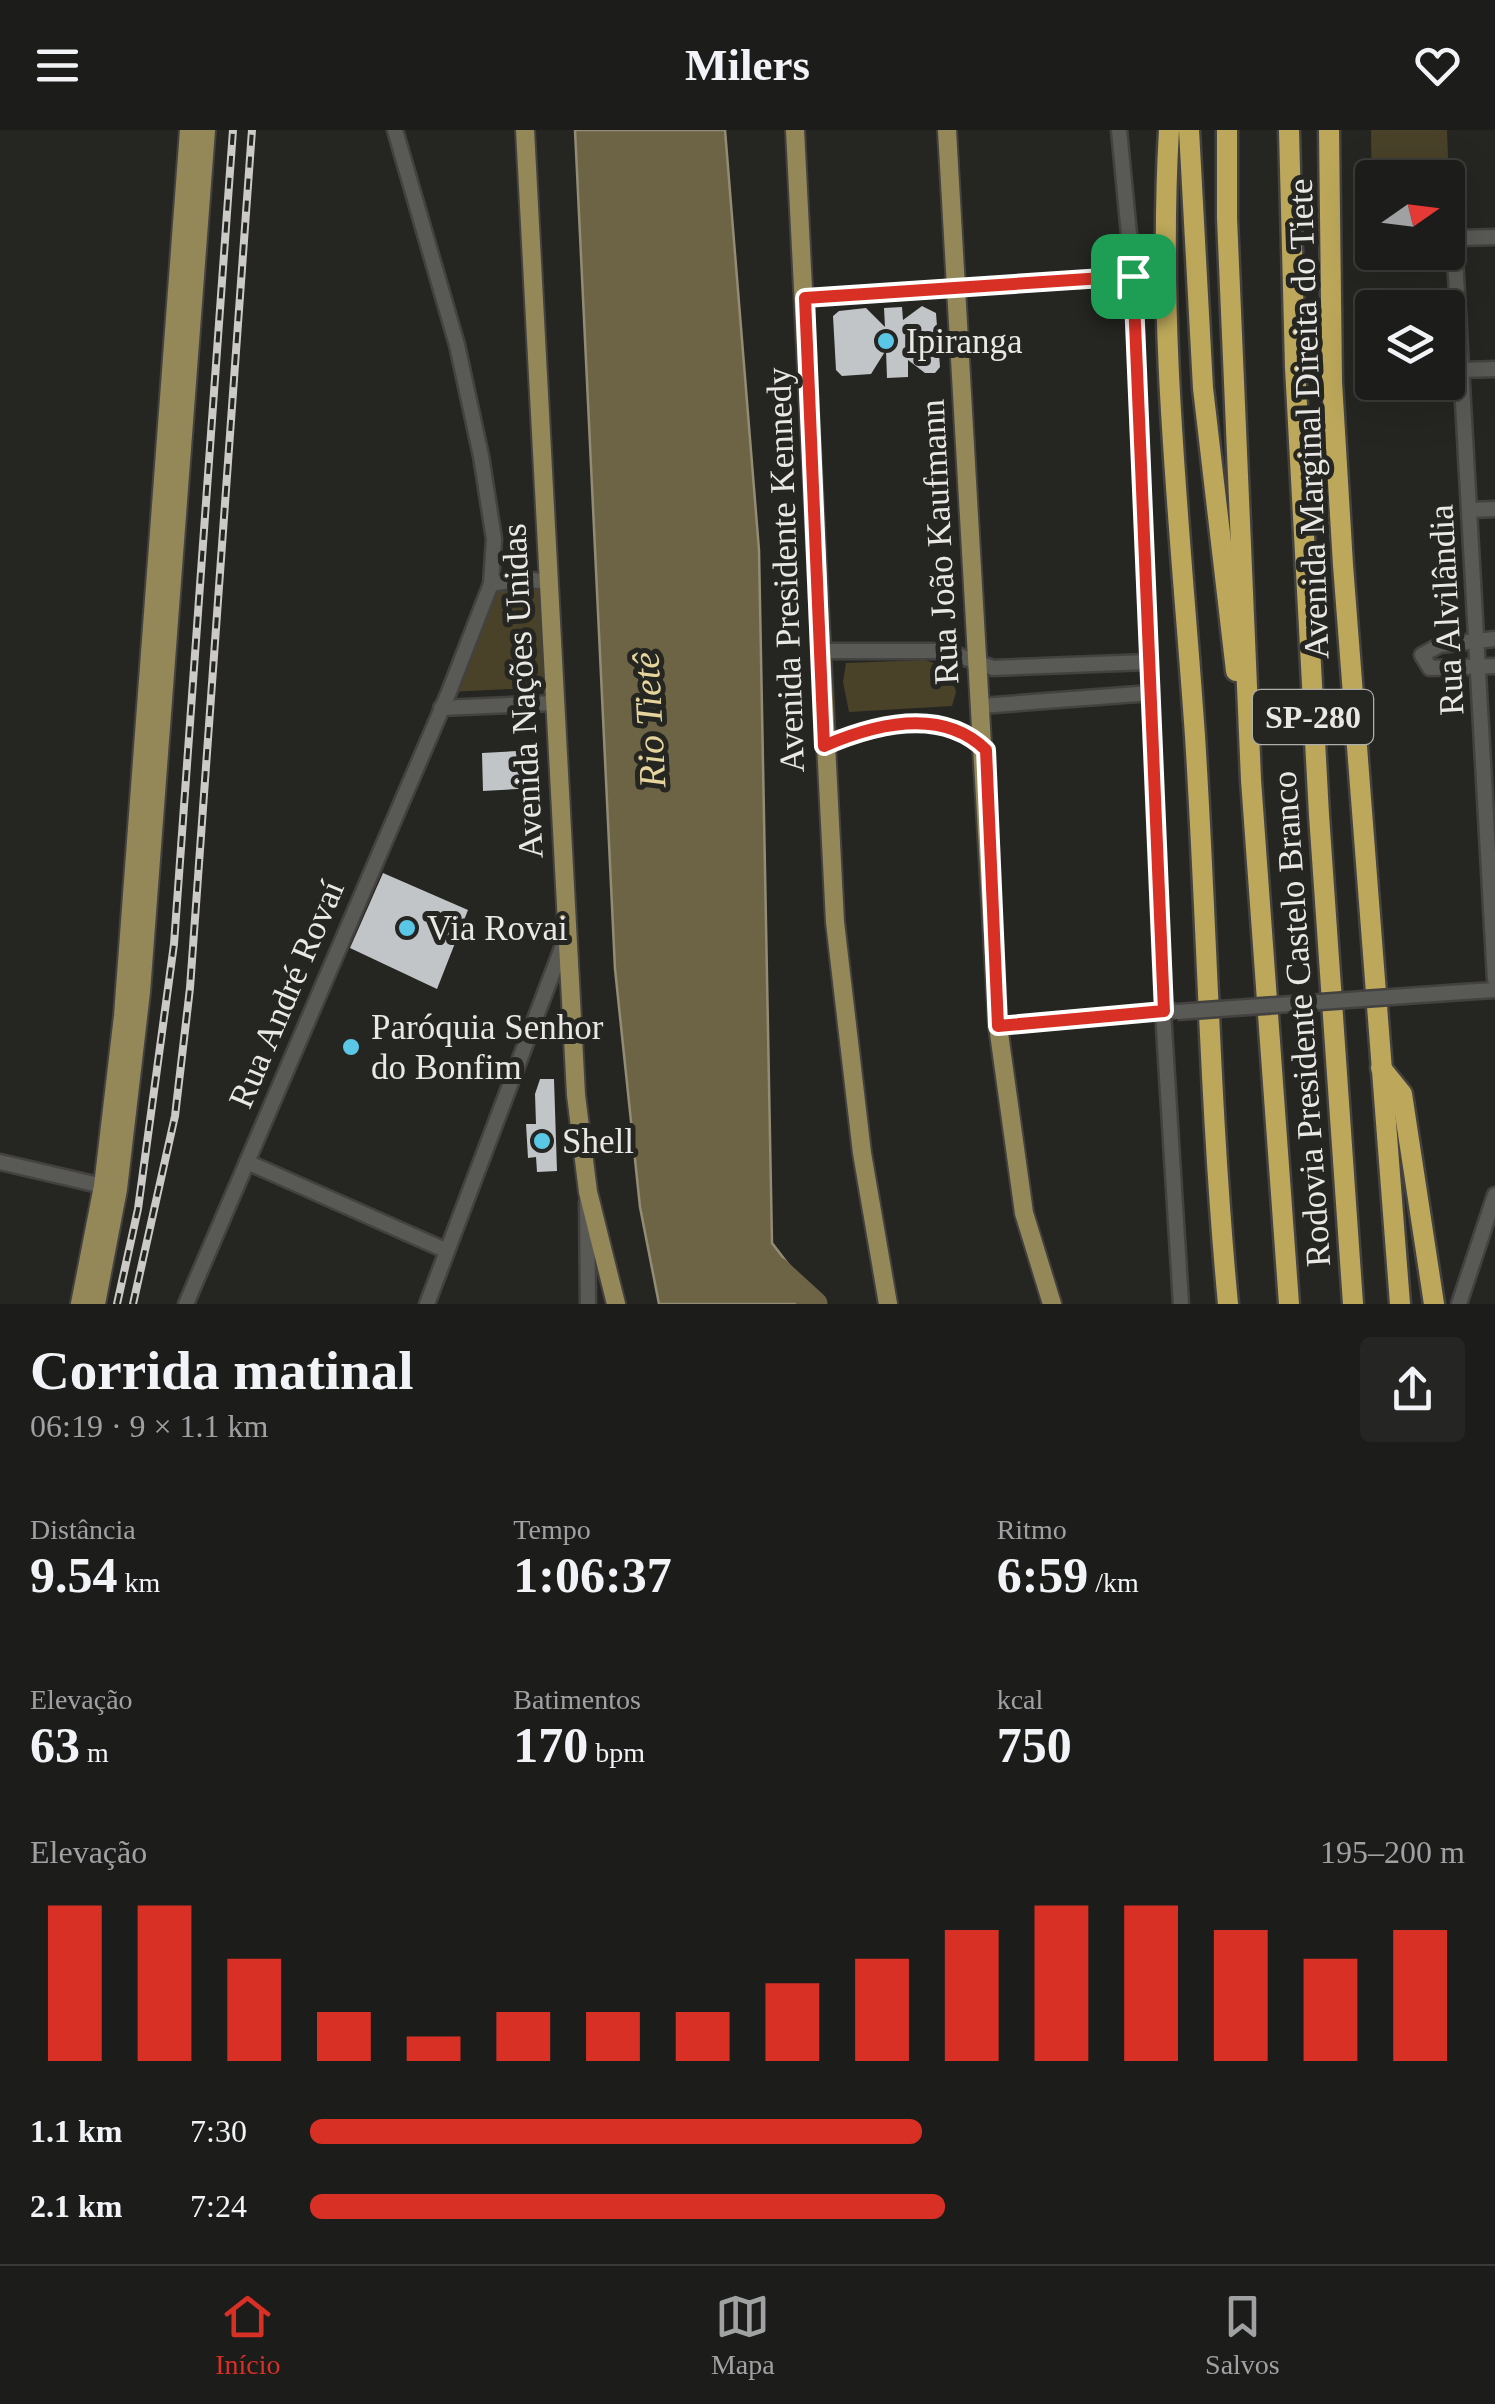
<!DOCTYPE html>
<html lang="pt">
<meta charset="utf-8">
<style>
body{margin:0;font-family:Georgia,serif;background:#252523;color:#f1f3f6;height:100vh;display:flex;flex-direction:column;font-size:38px;white-space:nowrap}
*{box-sizing:border-box;margin:0}
p{font-size:32px;color:#a0a1a2}
.icon{flex:none;width:55px;height:55px;fill:none;stroke:currentColor;stroke-width:2;stroke-linecap:round;stroke-linejoin:round}
.map{position:relative;height:1174px;overflow:hidden}
.details{display:flex;flex-direction:column;background:#1c1c1a;flex:1}
.details>*{flex:none}
.needle{width:65px;rotate:76deg}
.controls{position:absolute;left:1355px;top:30px;display:grid;gap:20px}
.controls a{display:grid;place-items:center;width:110px;height:110px;border-radius:10px;background:#1c1c1a;box-shadow:0 10px 40px #0002,0 0 0 2px #3a3a39;font-size:50px}
.pin{position:absolute;display:grid;place-items:center;width:85px;height:85px;color:#fff;margin:-42px;border-radius:20px;box-shadow:0 5px 15px #0006}
.round{display:grid;place-items:center;flex:none;width:105px;height:105px;border-radius:10px;background:#252523}
.head{display:flex;align-items:center;justify-content:space-between;height:170px;padding:0 30px}
h1{font-size:55px;font-weight:700;line-height:75px}
.figures{display:grid;grid-template-columns:repeat(3,1fr);gap:15px;height:170px;padding:10px 30px}
.figures div{display:grid;align-content:center}
.figures b{font-size:50px;font-weight:700}
.figures small{font-size:28px;font-weight:400}
.figures p{font-size:28px}
.chart{height:280px;padding:20px 30px}
.chart p{display:flex;justify-content:space-between}
.chart svg{width:100%;height:180px;margin-top:10px;stroke:#d93025;stroke-width:6}
ul{padding:0 30px;list-style:none;font-size:32px}
li{display:grid;grid-template-columns:160px 120px 1fr;align-items:center;height:75px}
li i{height:25px;border-radius:12px;background:#d93025}
header{display:flex;justify-content:space-between;align-items:center;height:130px;padding:0 30px;background:#1c1c1a;font-size:45px;font-weight:700}
.menu{display:flex;justify-content:space-around;align-items:center;height:140px;border-top:2px solid #3a3a39;background:#1c1c1a;font-size:28px;color:#a0a1a2}
.menu a{display:grid;justify-items:center;gap:5px}
.menu .current{color:#d93025}
.map>svg:first-child{display:block}
.green{fill:#494229}
.water{fill:#6c6445;stroke:#928c75;stroke-width:2.5}
.lines{fill:none;stroke-linecap:round;stroke-linejoin:round}
.river{stroke:#6c6445;stroke-width:25}
.building{fill:#c1c5c7}
.minor-casing{stroke:#434240;stroke-width:19}
.major-casing{stroke:#434240;stroke-width:22}
.highway-casing{stroke:#434240;stroke-width:25}
.minor{stroke:#595955;stroke-width:14}
.major{stroke:#948858;stroke-width:18}
.highway{stroke:#bca75a;stroke-width:20}
.rail-casing{stroke:#cbcac8;stroke-width:8}
.rail{stroke:#252522;stroke-width:4;stroke-dasharray:11;stroke-linecap:butt}
.minor-bridge-casing{stroke:#434240;stroke-width:19;stroke-linecap:butt}
.minor-bridge{stroke:#595955;stroke-width:14}
.route-casing{stroke:#fff;stroke-width:20}
.route{stroke:#d93025;stroke-width:12}
.poi-dot{fill:#5bc7e7;stroke:#252522;stroke-width:4}
.labels{text-anchor:middle;stroke-width:10;stroke-linejoin:round;paint-order:stroke}
.shield{fill:#252522;stroke:#aeaeab;stroke-width:2.5}
.shield-label{font-size:32px;font-weight:bold;fill:#e9e8e6}
.poi-label{font-size:35px;fill:#e9e8e6;stroke:#252522;text-anchor:start}
.street-label{font-size:35px;fill:#e9e8e6;stroke:#252522}
.water-label{font-size:38px;font-style:italic;fill:#e5d59c;stroke:#252522}
</style>
<header><svg class="icon" aria-label="menu" viewBox="0 0 24 24"><path d="M4 6h16M4 12h16M4 18h16"/></svg>Milers<svg class="icon" aria-label="heart" viewBox="0 0 24 24"><path d="M12 20l-8-8c-3-5 5-10 8-4 3-6 11-1 8 4z"/></svg></header>
<div class="map">
<svg width="1495" height="1174" viewBox="0 0 1495 1174">
<rect width="100%" height="100%" fill="#252522"/>
<!-- green -->
<g class="green">
<path d="M1371 0H1447L1450 84 1448 89V48H1372V74Z"/>
<path d="M549 452 554 557 449 562 491 454Z"/>
<path d="M925 530 951 539 956 562 952 576 849 582 843 552 846 533Z"/>
</g>
<!-- water -->
<path class="water" d="M575 0H725L759 420 772 1113 805 1156 795 1174H659L640 1077 615 839Z"/>
<g class="lines">
<!-- river -->
<path class="river" d="M778 1140 815 1174"/>
</g>
<!-- building -->
<g class="building">
<path d="M922 176 936 183 940 237 935 243H925L908 230V247L887 248 886 220 871 244 842 246 836 240 833 186 839 181 866 178 885 197 884 178 902 177 903 190Z"/>
<path d="M534 620 536 658 483 661 482 623Z"/>
<path d="M383 743 468 780 437 859 350 818Z"/>
<path d="M540 949H554L557 1041 537 1042 536 1027 528 1028 526 994H536L535 964Z"/>
</g>
<g class="lines">
<!-- minor casing -->
<g class="minor-casing">
<g id="minor">
<path d="M1119 0 1133 146 1163 881 1181 1174"/>
<path d="M1495 107 1460 108 1455 128 1495 849"/>
<path d="M805 168 1133 146"/>
<path d="M1462 240 1495 239"/>
<path d="M1471 380 1495 379"/>
<path d="M491 454 523 449 549 452"/>
<path d="M1495 509 1440 515 1422 525 1430 538 1495 536"/>
<path d="M821 521H946L993 538 1148 532"/>
<path d="M981 576 1151 563"/>
<path d="M441 578 555 573"/>
<path d="M824 616C872 596 942 576 983 618"/>
<path d="M1463 862 1495 860"/>
<path d="M998 896 1172 881"/>
<path d="M0 1032 103 1056"/>
<path d="M247 1032 445 1120"/>
<path d="M587 1072 588 1174"/>
<path d="M186 1174 449 562 491 454 494 409 481 326 457 215 395 0"/>
<path d="M427 1174 565 810"/>
<path d="M1459 1174 1495 1065"/>
</g>
</g>
<!-- major casing -->
<g class="major-casing">
<g id="major">
<path d="M525 0 576 965 588 1062 616 1174"/>
<path d="M795 0 835 792 862 1023 888 1174"/>
<path d="M947 0 998 896 1024 1083 1052 1174"/>
<path d="M80 1174 103 1056 123 886 189 0"/>
<path d="M96 1174 118 1059 141 862 206 0"/>
</g>
</g>
<!-- highway casing -->
<g class="highway-casing">
<g id="highway">
<path d="M1169 0C1157 203 1181 404 1195 606 1207 795 1210 985 1228 1174"/>
<path d="M1189 0 1203 258 1236 541"/>
<path d="M1227 0V88L1251 650 1289 1174"/>
<path d="M1289 0 1295 237 1319 685 1353 1174"/>
<path d="M1329 0 1332 252 1343 435 1400 1174"/>
<path d="M1381 938 1402 964 1434 1174"/>
</g>
</g>
<!-- minor -->
<use href="#minor" class="minor"/>
<!-- major -->
<use href="#major" class="major"/>
<!-- highway -->
<use href="#highway" class="highway"/>
<!-- rail casing -->
<g class="rail-casing">
<g id="rail">
<path d="M117 1174 138 1079 174 814 233 0"/>
<path d="M133 1174 175 986 190 858 252 0"/>
</g>
</g>
<!-- rail -->
<use href="#rail" class="rail"/>
<!-- minor-bridge casing -->
<g class="minor-bridge-casing">
<path id="minor-bridge" d="M1177 882 1463 862"/>
</g>
<!-- minor-bridge -->
<use href="#minor-bridge" class="minor-bridge"/>
</g>
<g class="lines">
<!-- route casing -->
<g class="route-casing">
<path id="route" d="M1133 146 1164 881 998 896 986 620C942 577 875 594 824 616L805 168Z"/>
</g>
<!-- route -->
<use href="#route" class="route"/>
</g>
<!-- markers -->
<g class="poi-dot">
<circle cx="886" cy="211" r="10"/>
<circle cx="407" cy="798" r="10"/>
<circle cx="351" cy="917" r="10"/>
<circle cx="542" cy="1011" r="10"/>
</g>
<g class="labels">
<!-- shield labels -->
<rect class="shield" x="1253" y="560" width="120" height="54" rx="8"/>
<g class="shield-label">
<text x="1313" y="598">SP-280</text>
</g>
<!-- poi labels -->
<g class="poi-label">
<text x="906" y="223">Ipiranga</text>
<text x="427" y="810">Via Rovai</text>
<text x="371" y="909">Paróquia Senhor<tspan x="371" dy="40">do Bonfim</tspan></text>
<text x="562" y="1023">Shell</text>
</g>
<!-- street labels -->
<g class="street-label">
<text transform="translate(1308 289) rotate(-92)" y="12">Avenida Marginal Direita do Tiete</text>
<text transform="translate(939 412) rotate(-93)" y="12">Rua João Kaufmann</text>
<text transform="translate(785 440) rotate(-92)" y="12">Avenida Presidente Kennedy</text>
<text transform="translate(1446 480) rotate(-93)" y="12">Rua Alvilândia</text>
<text transform="translate(522 561) rotate(-93)" y="12">Avenida Nações Unidas</text>
<text transform="translate(286 864) rotate(-67)" y="12">Rua André Rovaí</text>
<text transform="translate(1301 889) rotate(-94)" y="12">Rodovia Presidente Castelo Branco</text>
</g>
<!-- water labels -->
<g class="water-label">
<text transform="translate(649 590) rotate(-93)" y="13">Rio Tietê</text>
</g>
</g>
</svg>
<div class="controls">
<a><svg class="needle" viewBox="-14 -14 28 28"><path d="M0-13l5 13h-10z" fill="#e53935"/><path d="M0 13l5-13h-10z" fill="#a0a1a2"/></svg></a>
<a><svg class="icon" aria-label="layers" viewBox="0 0 24 24"><path d="M12 4l9 5-9 5-9-5zM3 14l9 5 9-5"/></svg></a>
</div>
<div class="pin" style="left:1133px;top:146px;background:#1e9e55"><svg class="icon" aria-label="arrive" viewBox="0 0 24 24"><path d="M6 21V4h12l-3 4 3 4H6"/></svg></div>
</div>
<section class="details">
<div class="head"><div><h1>Corrida matinal</h1><p>06:19 · 9 × 1.1 km</p></div><a class="round"><svg class="icon" aria-label="share" viewBox="0 0 24 24"><path d="M12 15V3M7 8l5-5 5 5M5 13v7h14v-7"/></svg></a></div>
<div class="figures">
<div><p>Distância</p><b>9.54<small> km</small></b></div>
<div><p>Tempo</p><b>1:06:37</b></div>
<div><p>Ritmo</p><b>6:59<small> /km</small></b></div>
</div>
<div class="figures">
<div><p>Elevação</p><b>63<small> m</small></b></div>
<div><p>Batimentos</p><b>170<small> bpm</small></b></div>
<div><p>kcal</p><b>750</b></div>
</div>
<div class="chart"><p><span>Elevação</span>195–200 m</p>
<svg viewBox="0 0 160 44" preserveAspectRatio="none"><path d="M5 44V6M15 44V6M25 44V19M35 44V32M45 44V38M55 44V32M65 44V32M75 44V32M85 44V25M95 44V19M105 44V12M115 44V6M125 44V6M135 44V12M145 44V19M155 44V12"/></svg>
</div>
<ul>
<li><b>1.1 km</b>7:30<i style="width:53%"></i></li>
<li><b>2.1 km</b>7:24<i style="width:55%"></i></li>
</ul>
</section>
<nav class="menu">
<a class="current"><svg class="icon" aria-label="home" viewBox="0 0 24 24"><path d="M3 11l9-7 9 7M6 9v11h12V9"/></svg>Início</a>
<a><svg class="icon" aria-label="map" viewBox="0 0 24 24"><path d="M3 6l6-2 6 2 6-2v14l-6 2-6-2-6 2zM9 4v14M15 6v14"/></svg>Mapa</a>
<a><svg class="icon" aria-label="saved" viewBox="0 0 24 24"><path d="M7 4h10v16l-5-4-5 4z"/></svg>Salvos</a>
</nav>
